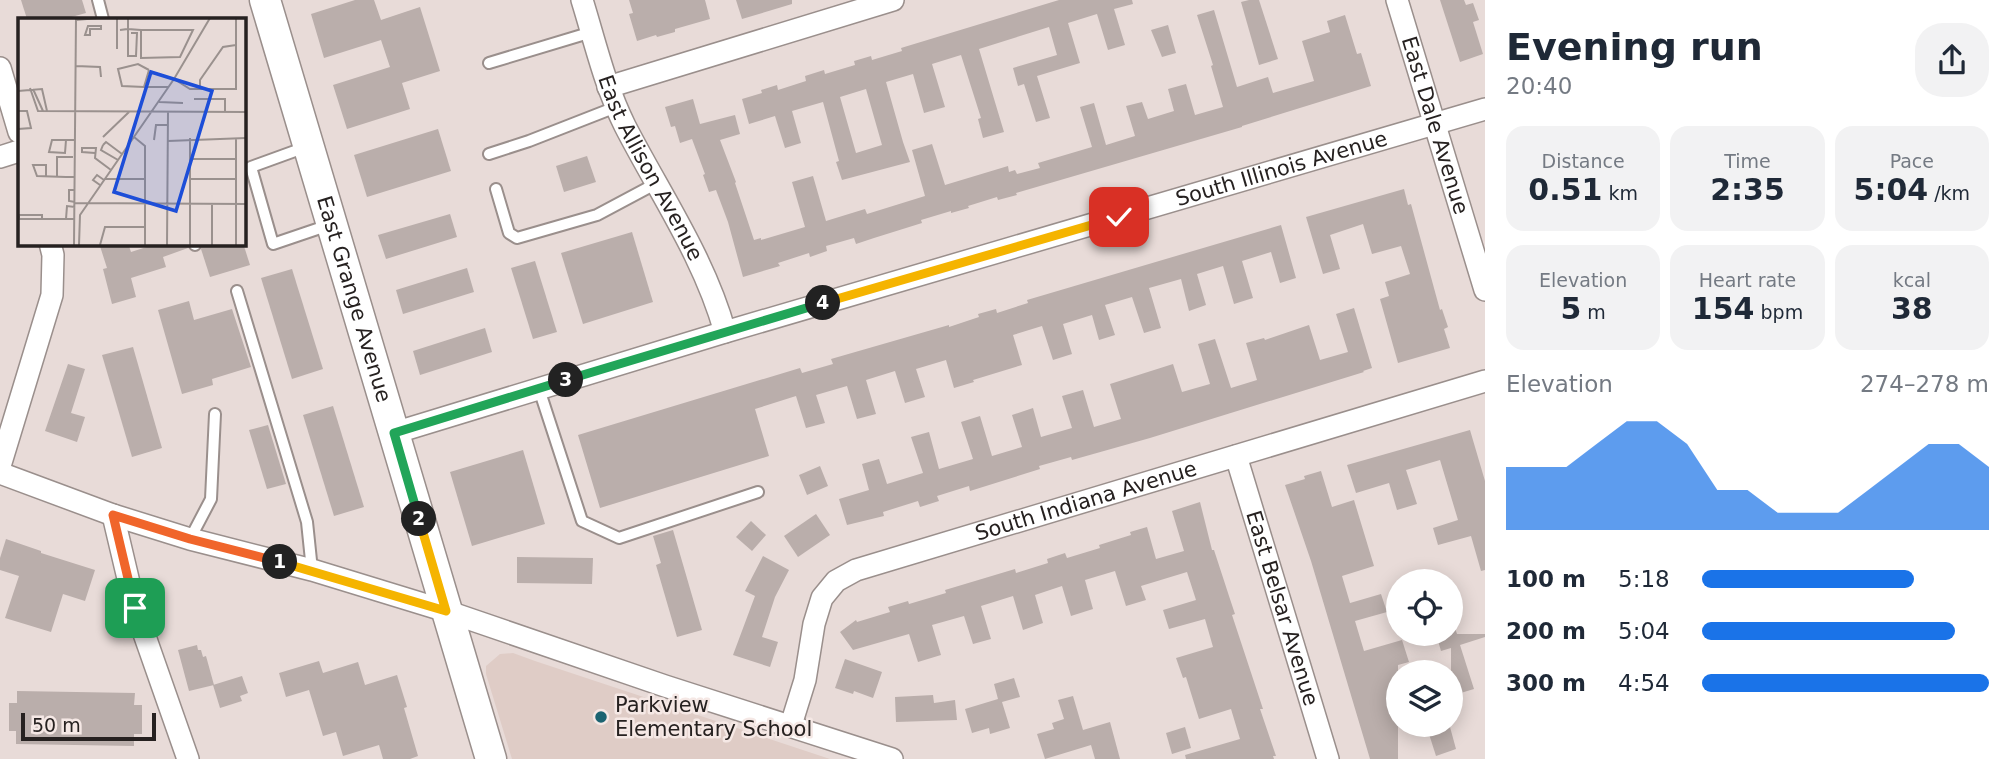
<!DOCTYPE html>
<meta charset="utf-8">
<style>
body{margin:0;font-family:"DejaVu Sans",sans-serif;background:#f2f2f3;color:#1f2937;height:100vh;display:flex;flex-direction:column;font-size:26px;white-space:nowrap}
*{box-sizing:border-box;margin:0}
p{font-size:23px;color:#747a83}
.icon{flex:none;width:38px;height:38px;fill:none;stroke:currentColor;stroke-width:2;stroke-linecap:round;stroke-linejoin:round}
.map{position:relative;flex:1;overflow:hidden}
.details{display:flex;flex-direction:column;background:#fff;width:525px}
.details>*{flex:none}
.tools{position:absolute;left:1386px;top:569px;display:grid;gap:14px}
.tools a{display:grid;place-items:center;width:77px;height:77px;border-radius:50%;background:#fff;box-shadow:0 4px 18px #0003;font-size:35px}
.scale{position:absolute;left:21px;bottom:18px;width:135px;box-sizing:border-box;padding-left:7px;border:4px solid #262120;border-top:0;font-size:19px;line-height:24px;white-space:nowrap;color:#262120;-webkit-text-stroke:5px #f5e8e5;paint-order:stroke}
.pin{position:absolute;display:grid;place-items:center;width:60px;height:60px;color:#fff;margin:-30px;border-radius:14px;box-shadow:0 4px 10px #0006}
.km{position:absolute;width:35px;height:35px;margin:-18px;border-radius:50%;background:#222;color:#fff;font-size:19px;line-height:35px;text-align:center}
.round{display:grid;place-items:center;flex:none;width:74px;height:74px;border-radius:28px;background:#f2f2f3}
.head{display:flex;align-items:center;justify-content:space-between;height:119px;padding:0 21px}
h1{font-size:38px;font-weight:600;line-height:52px}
.figures{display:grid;grid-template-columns:repeat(3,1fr);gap:10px;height:119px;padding:7px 21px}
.figures div{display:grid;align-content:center;border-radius:18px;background:#f2f2f3;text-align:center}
.figures b{font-size:30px;font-weight:600}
.figures small{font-size:19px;font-weight:400}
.figures p{font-size:19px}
.chart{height:196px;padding:14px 21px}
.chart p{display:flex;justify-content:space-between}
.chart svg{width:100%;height:126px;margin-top:7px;fill:#1a73e8;opacity:.7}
ul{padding:0 21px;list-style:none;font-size:23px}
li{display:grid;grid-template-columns:112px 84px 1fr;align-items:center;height:52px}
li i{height:18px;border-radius:9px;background:#1a73e8}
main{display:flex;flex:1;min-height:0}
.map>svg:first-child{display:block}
.built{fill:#dfccc6}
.building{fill:#baaeab;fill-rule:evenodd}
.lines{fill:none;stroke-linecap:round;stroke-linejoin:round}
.lane-casing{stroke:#9a8f8c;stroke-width:14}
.street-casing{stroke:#9a8f8c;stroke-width:24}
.secondary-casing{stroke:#9a8f8c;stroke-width:33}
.lane{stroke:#fff;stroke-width:10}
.street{stroke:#fff;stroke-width:21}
.secondary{stroke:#fff;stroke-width:30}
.split-1-casing{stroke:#fff;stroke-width:14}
.split-2-casing{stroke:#fff;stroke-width:14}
.split-3-casing{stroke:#fff;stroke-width:14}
.split-4-casing{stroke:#fff;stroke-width:14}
.split-5-casing{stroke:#fff;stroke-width:14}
.split-1{stroke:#f0652b;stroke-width:9}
.split-2{stroke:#f5b400;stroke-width:9}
.split-3{stroke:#22a559;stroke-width:9}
.split-4{stroke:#22a559;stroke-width:9}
.split-5{stroke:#f5b400;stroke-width:9}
.poi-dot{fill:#1b6371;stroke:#f5e8e5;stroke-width:2.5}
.labels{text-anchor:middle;stroke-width:5;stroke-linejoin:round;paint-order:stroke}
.street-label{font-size:21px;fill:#262120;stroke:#f5e8e5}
.poi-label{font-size:21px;fill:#262120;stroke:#f5e8e5;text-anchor:start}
.inset-road{fill:none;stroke:#9a918e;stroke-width:2}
.view{fill:#1d4ed8;fill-opacity:0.15;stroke:#1d4ed8;stroke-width:3.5}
.inset-edge{fill:none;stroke:#262120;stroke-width:3.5}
</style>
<main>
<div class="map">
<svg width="1485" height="759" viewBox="0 0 1485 759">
<rect width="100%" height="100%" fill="#e8dbd8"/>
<!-- built -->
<path class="built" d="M513 653 535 661 830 759H512L486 674V666L500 654Z"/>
<!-- building -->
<g class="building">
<path d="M21 0H82L86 13 64 19H27Z"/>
<path d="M355 0H374L381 20 420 7 440 71 402 83 410 109 347 129 333 85 390 67 381 40 324 58 311 14Z"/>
<path d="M629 0H705L710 19 675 29V32L657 37 656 35 637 41 629 14 633 13Z"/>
<path d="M736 0H792V4L742 19Z"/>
<path d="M1059 0H1132L1133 4 1114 9 1125 45 1108 50 1097 14 1068 23 1080 63 1037 76 1050 118 1036 122 1024 84 1018 86 1013 68 1057 55 1049 27 979 49 1004 132 983 138 978 119 981 118 961 55 932 64 945 107 924 113 913 74 886 82 903 142 910 162 842 180 836 162 839 161 823 102 792 111 801 143 785 148 775 116 749 124 742 99 762 93 761 90 777 85 778 90 806 81 805 76 824 70 825 74 855 65 854 61 871 56 872 60 902 51 901 48ZM866 89 882 145 856 153 840 97Z"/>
<path d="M1249 0H1259L1278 59 1259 65 1241 2Z"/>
<path d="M1440 0H1464L1466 5 1473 3 1479 20 1473 22 1483 54 1460 62Z"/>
<path d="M1214 10 1237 87 1268 77 1273 93 1314 81 1302 41 1330 32 1327 21 1345 15 1357 54 1361 53 1371 86 1242 126V127L1016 193 1017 195 998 200 997 197 968 206 969 208 951 213V211L921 220 922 223 874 238 856 244 854 238 826 246 827 251 810 257 809 253 778 263 780 266 743 277 728 222 716 190 709 192 703 175 705 174 692 139 680 143 675 126 671 127 665 107 693 99 700 124 735 115 740 134 720 140 736 182 735 183 754 240 761 238V240L805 227 792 182 813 176 826 221 865 209 867 214 925 196 912 150 932 144 945 185 1008 166 1009 172 1015 170 1017 174 1040 168 1038 163 1092 147 1080 107 1094 103 1106 145 1135 136 1126 106 1142 102 1148 119 1174 111 1168 89 1186 84 1195 115 1223 107 1211 66 1213 65 1197 15Z"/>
<path d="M1168 25 1176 53 1162 57 1151 30Z"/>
<path d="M438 129 451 171 367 197 354 155Z"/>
<path d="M587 156 596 182 564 192 556 166Z"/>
<path d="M1404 189 1408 205 1411 204 1440 310 1442 309 1448 327 1444 329 1450 348 1398 363 1380 299 1389 296 1385 282 1410 274 1401 246 1372 254 1363 224 1330 235 1340 269 1323 274 1306 217Z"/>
<path d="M450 214 457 237 386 259 378 235Z"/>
<path d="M1281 225 1296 278 1280 283 1271 252 1242 261 1253 298 1234 304 1223 266 1197 274 1206 305 1189 311 1181 279 1149 288 1161 328 1144 333 1132 297 1105 305 1115 335 1099 340 1092 315 1063 324 1072 354 1053 360 1042 326 1013 335 1022 365 973 380 974 382 954 388 946 360 916 369 925 397 905 403 895 371 866 380 876 414 857 419 847 386 816 395 825 423 806 428 796 396 755 409 769 456 600 508 578 435 800 368 802 373 833 364 831 359 949 325V327L979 317 978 314 996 309 997 313 1028 303 1027 300Z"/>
<path d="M632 232 653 302 583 324 561 253Z"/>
<path d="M99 243H128L131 252 159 243H187L188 248 163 257 166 267 131 278 136 297 112 304 103 269 107 268Z"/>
<path d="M203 243H243L250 265 210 277 201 249Z"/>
<path d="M535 261 557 332 533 339 511 268Z"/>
<path d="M467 268 474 292 403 314 396 290Z"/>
<path d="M292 269 323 369 292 379 261 278Z"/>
<path d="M189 301 194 320 232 309 251 367 212 379 213 385 182 394 158 310Z"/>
<path d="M1354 308 1372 368 1363 371 1364 372 1150 438 1072 460 1071 457 1039 466 1040 469 970 491 969 486 937 496 939 501 920 507 918 501 883 512 884 516 847 525 839 499 869 490 862 464 879 459 887 484 923 473 911 437 929 432 939 469 973 459 961 422 980 416 992 456 1022 447 1012 415 1033 408 1041 437 1072 428 1062 396 1083 390 1094 427 1121 419 1110 384 1173 364 1182 392 1210 384 1198 344 1215 339 1231 388 1257 380 1246 343 1264 338 1265 340 1309 325 1320 360 1348 352 1336 314Z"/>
<path d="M485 328 492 352 420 375 413 351Z"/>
<path d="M133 347 162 448 132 457 102 355Z"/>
<path d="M68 364 85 369 71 413 85 417 77 442 45 431Z"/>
<path d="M333 406 364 507 334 516 303 415Z"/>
<path d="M268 425 286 484 267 489 249 430Z"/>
<path d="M1470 430 1485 481V570L1481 571 1471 536 1438 545 1433 528 1458 520 1440 460 1406 470 1417 504 1397 510 1389 483 1356 493 1347 465Z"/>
<path d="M523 450 545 524 472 546 450 472Z"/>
<path d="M820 466 828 486 807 495 799 475Z"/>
<path d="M1321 471 1332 507 1354 500 1374 566 1342 576 1350 603 1381 594 1387 612 1355 621 1364 651 1402 640 1409 662 1398 665V759H1370L1311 561 1285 485 1305 479 1304 476Z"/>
<path d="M1200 502 1212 550H1214L1229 596 1235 614 1232 615 1263 709H1260L1276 756H1273L1274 759H1186L1185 755 1240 739 1231 709 1199 719 1186 677 1183 678 1176 658 1213 647 1205 619 1169 629 1163 610 1196 600 1187 572 1141 586 1146 600 1126 606 1115 571 1085 580 1093 609 1071 616 1062 586 1035 595 1043 623 1023 630 1013 596 981 606 991 639 973 644 964 616 932 625 941 655 918 662 909 634 853 650 840 632 856 620 857 622 890 612 888 607 908 601 909 604 946 593 945 590 1015 569 1016 573 1048 563 1047 559 1065 553 1067 558 1100 548 1099 545 1131 535 1130 532 1147 527 1156 559 1184 551 1172 511Z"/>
<path d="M816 514 830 535 798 557 784 536Z"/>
<path d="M751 521 766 535 752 551 736 537Z"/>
<path d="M673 530 702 630 677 637 656 565 661 563 653 536Z"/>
<path d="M6 539 41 551V553L95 570 85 601 63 594 51 632 5 618 19 576 0 570V558Z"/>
<path d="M763 556 789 570 775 597 762 637 778 642 770 667 733 655 755 596 745 591Z"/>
<path d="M517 557 593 558 592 584 517 583Z"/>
<path d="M1451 625H1454L1457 634H1485V637L1460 645 1474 689 1454 695 1451 685V648L1441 651 1436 634H1451Z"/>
<path d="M197 645 198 650H201L203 657 206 656 214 685 189 691 178 650Z"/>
<path d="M845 659 882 672 873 698 854 691 853 694 835 688Z"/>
<path d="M319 661 323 673 358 662 365 685 397 675 407 707 404 708 418 756 410 759H383L379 745 343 756 336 732 323 736 309 690 286 697 279 673Z"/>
<path d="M242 676 248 693 240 696 242 701 220 708 213 685Z"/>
<path d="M1014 678 1020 697 1002 702 1010 728 990 734 989 728 972 733 965 709 998 699 994 684Z"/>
<path d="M17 691 135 693 134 705H142V734H134V746L16 744V731H9V703H17Z"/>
<path d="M933 695 934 703 955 700 957 720 896 722 895 697Z"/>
<path d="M1073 696 1083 730 1110 722 1120 759H1095L1091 745 1045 759 1037 734 1054 729 1052 723 1064 719 1058 700Z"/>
<path d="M1185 727 1191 748 1172 754 1166 733Z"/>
<path d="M1450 727 1456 749 1436 756 1429 734Z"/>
</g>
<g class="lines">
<!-- lane casing -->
<g class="lane-casing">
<g id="lane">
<path d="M98 0 103 19"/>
<path d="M489 63 592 32"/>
<path d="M306 147 251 167 273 244 329 225"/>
<path d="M489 154 529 141 616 107"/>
<path d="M496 189 509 233 517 238 597 215 657 183"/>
<path d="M195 243V245"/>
<path d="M237 291 307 522 312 570"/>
<path d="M539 389 582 521 619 538 758 492"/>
<path d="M190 539 211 499 215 414"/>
</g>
</g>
<!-- street casing -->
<g class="street-casing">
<g id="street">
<path id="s1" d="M582 0C595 42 605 86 625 126 660 194 704 257 725 332"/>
<path id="s2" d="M1397 0 1485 290"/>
<path d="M0 68 19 132"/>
<path d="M608 87 893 0"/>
<path d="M0 157 19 151"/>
<path id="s3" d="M394 433 725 332 1485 109"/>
<path id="s4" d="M1236 456 1328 759"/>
<path d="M0 466 52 295 53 255 50 243"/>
<path d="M0 473 113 515 190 539 312 570 446 611 665 686 892 759"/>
<path d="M113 515 135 608 188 759"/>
<path id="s5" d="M791 725 805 680 814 624 822 598 836 581 856 570 1485 381"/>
</g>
</g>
<!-- secondary casing -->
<g class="secondary-casing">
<g id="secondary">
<path id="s6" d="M265 0 491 759"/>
</g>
</g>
<!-- lane -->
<use href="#lane" class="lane"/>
<!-- street -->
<use href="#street" class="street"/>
<!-- secondary -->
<use href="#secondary" class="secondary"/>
</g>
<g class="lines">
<!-- split-1 casing -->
<g class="split-1-casing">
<path id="split-1" d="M135 608 113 515 190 539 280 562"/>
</g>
<!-- split-2 casing -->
<g class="split-2-casing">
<path id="split-2" d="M280 562 446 611 419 519"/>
</g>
<!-- split-3 casing -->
<g class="split-3-casing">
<path id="split-3" d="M419 519 394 433 566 380"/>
</g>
<!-- split-4 casing -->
<g class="split-4-casing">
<path id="split-4" d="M566 380 823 303"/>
</g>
<!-- split-5 casing -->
<g class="split-5-casing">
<path id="split-5" d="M823 303 1119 217"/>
</g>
<!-- split-1 -->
<use href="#split-1" class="split-1"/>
<!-- split-2 -->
<use href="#split-2" class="split-2"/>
<!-- split-3 -->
<use href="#split-3" class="split-3"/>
<!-- split-4 -->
<use href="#split-4" class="split-4"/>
<!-- split-5 -->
<use href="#split-5" class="split-5"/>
</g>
<!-- markers -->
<circle class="poi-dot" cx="601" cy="717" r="7"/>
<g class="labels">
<!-- street labels -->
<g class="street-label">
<text dy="7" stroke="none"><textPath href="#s2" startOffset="131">East Dale Avenue</textPath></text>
<text dy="7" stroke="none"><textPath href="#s1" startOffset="182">East Allison Avenue</textPath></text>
<text dy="7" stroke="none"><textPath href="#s3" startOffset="926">South Illinois Avenue</textPath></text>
<text dy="7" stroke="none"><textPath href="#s6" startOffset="312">East Grange Avenue</textPath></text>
<text dy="7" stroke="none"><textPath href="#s5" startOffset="416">South Indiana Avenue</textPath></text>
<text dy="7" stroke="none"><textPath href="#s4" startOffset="159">East Belsar Avenue</textPath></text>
</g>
<!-- poi labels -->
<g class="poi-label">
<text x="615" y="712">Parkview<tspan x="615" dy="24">Elementary School</tspan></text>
</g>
</g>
<!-- overview -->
<g transform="translate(18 18)">
<rect width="228" height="228" fill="#e8dbd8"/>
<path class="inset-road" d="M102 0H156M110 0V11L123 12H175L162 39 123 40V12M58 2 80 0M70 8H83V11H72V17H67ZM102 12 110 11V38H118L119 15H113M99 31V0M58 48 82 49 83 59M131 52 126 69H150M156 61 172 71H218V0M126 69 104 68 100 51 120 46 131 52M12 70 20 93 228 94M15 71 25 93M182 71V62L205 29 218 27M0 73 24 71 29 93M176 81H207V94M141 84 165 85M0 93H9L13 110 0 111M85 119 111 94M116 119 127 128V227M218 120V227M48 122 47 135 31 134 34 122H56M136 122 138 107H150M150 123 228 120M85 127 88 124 104 136M85 127 83 132 100 142M77 135 64 134V130H78L77 140 93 152M172 141H218M28 158V147H15L19 158 48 159H57M39 158V139H55M87 161H127M172 161H218M82 167 75 162 79 157 86 162M57 184 51 183V172H57M57 185 228 186M194 186V227M0 201H57M1 201V197H24V201M48 201 49 188 57 189M56 227 58 0M61 227 62 197 156 61 192 0M82 227 87 209H127M149 227 150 94M172 227V120"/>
<path class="view" d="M133 54 194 73 158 193 96 174Z"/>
<rect width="228" height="228" class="inset-edge"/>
</g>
</svg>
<div class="tools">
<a><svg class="icon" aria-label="locate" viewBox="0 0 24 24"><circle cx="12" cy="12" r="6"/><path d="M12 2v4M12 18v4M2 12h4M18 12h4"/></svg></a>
<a><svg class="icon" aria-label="layers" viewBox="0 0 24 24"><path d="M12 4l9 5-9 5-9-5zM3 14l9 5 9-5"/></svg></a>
</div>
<div class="scale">50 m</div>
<div class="pin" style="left:135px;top:608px;background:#1e9e55"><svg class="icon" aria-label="arrive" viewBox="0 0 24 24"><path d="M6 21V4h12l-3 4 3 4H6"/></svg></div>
<div class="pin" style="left:1119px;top:217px;background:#d93025"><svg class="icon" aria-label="check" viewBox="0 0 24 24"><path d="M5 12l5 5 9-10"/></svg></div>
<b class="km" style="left:280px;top:562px">1</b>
<b class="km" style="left:419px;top:519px">2</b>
<b class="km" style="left:566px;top:380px">3</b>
<b class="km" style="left:823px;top:303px">4</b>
</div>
<section class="details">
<div class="head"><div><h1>Evening run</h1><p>20:40</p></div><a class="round"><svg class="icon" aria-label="share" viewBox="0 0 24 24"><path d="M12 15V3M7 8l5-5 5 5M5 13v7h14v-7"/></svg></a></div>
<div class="figures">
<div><p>Distance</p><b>0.51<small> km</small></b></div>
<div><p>Time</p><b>2:35</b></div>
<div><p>Pace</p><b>5:04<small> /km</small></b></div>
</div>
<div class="figures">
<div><p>Elevation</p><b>5<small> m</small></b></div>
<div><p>Heart rate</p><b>154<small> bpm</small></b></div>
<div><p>kcal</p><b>38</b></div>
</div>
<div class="chart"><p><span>Elevation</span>274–278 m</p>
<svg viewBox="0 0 160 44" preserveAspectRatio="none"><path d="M0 44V22L10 22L20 22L30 14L40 6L50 6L60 14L70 30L80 30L90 38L100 38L110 38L120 30L130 22L140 14L150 14L160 22V44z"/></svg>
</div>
<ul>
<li><b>100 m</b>5:18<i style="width:74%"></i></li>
<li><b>200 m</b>5:04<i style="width:88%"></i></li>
<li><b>300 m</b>4:54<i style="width:100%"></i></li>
</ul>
</section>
</main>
